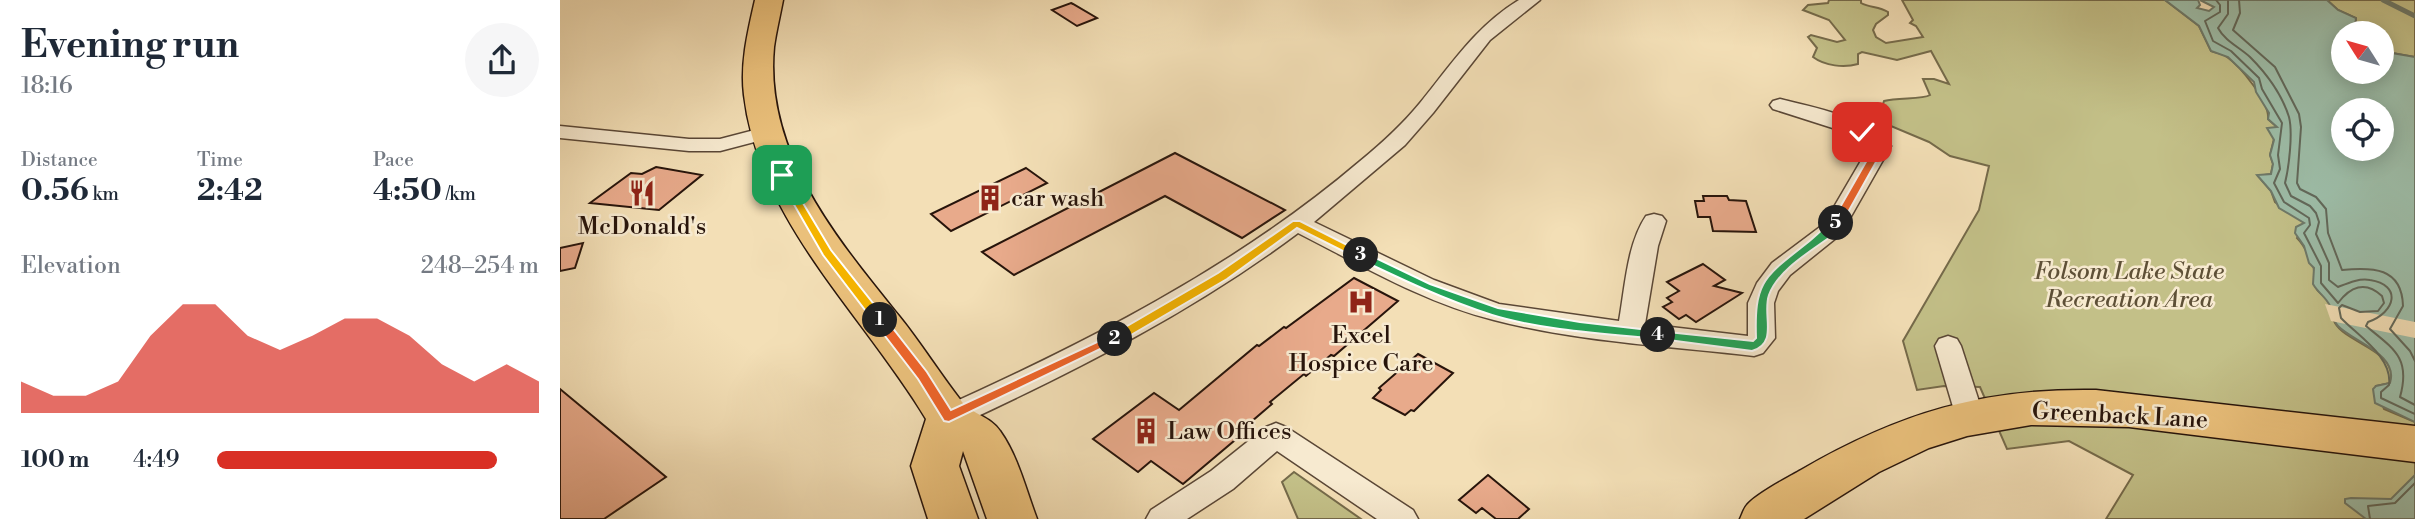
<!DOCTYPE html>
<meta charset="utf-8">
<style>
body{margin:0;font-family:"Libre Bodoni",serif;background:#f6f6f7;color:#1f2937;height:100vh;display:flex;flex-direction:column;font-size:26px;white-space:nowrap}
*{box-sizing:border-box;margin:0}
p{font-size:23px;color:#747a83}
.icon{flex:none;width:38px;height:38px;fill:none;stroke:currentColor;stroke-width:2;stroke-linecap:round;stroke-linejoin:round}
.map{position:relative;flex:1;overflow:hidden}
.sheet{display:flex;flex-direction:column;background:#fff;width:560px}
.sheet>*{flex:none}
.needle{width:46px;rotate:307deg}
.fabs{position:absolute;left:1771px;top:21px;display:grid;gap:14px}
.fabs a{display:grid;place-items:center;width:63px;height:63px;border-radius:50%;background:#fff;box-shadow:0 4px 18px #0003;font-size:35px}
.pin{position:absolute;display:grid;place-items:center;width:60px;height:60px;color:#fff;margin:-30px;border-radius:14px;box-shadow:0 4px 10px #0006}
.km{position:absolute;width:35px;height:35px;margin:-18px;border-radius:50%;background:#222;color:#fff;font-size:19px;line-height:35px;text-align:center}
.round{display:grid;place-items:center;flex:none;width:74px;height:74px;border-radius:37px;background:#f6f6f7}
.overview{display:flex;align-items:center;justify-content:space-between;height:119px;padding:0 21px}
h1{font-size:38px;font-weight:700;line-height:52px}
.metrics{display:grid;grid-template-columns:repeat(3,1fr);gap:10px;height:119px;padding:7px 21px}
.metrics div{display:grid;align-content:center}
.metrics b{font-size:30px;font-weight:700}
.metrics small{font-size:19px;font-weight:400}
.metrics p{font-size:19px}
.chart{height:196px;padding:14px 21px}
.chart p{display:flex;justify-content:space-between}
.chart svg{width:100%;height:126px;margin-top:7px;fill:#d93025;opacity:.7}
ul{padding:0 21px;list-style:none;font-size:23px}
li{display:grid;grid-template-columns:112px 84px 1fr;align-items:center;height:52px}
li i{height:18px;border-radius:9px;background:#d93025}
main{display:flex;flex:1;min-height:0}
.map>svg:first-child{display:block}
.green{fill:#c3c088;stroke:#756a4a;stroke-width:2}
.water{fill:#9dbda8;stroke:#6e7969;stroke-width:2;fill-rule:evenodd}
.pier{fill:#f3dfb6}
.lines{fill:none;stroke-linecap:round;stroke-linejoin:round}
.shore{stroke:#62685a;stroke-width:2}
.stream{stroke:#6e7969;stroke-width:5}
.building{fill:#e8aa8b;stroke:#27140b;stroke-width:2}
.street-casing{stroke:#5a4736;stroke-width:3}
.primary-casing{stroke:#27140b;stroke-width:3}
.street{fill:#f7ead0;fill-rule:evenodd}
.primary{fill:#eac07b;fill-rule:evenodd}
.split-1{fill:#f5b400;stroke:#fff;stroke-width:2}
.split-2{fill:#f0652b;stroke:#fff;stroke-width:2}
.split-3{fill:#f5b400;stroke:#fff;stroke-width:2}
.split-4{fill:#22a559;stroke:#fff;stroke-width:2}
.split-5{fill:#22a559;stroke:#fff;stroke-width:2}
.split-6{fill:#f0652b;stroke:#fff;stroke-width:2}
.labels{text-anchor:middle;stroke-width:5;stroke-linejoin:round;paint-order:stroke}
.poi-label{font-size:24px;fill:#27140b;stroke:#f7ead0;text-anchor:start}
.park-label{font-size:24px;font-style:italic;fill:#5e5037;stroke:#f7ead0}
.street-label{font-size:24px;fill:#27140b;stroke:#f7ead0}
</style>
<main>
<section class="sheet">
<div class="overview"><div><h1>Evening run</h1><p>18:16</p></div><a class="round"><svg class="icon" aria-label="share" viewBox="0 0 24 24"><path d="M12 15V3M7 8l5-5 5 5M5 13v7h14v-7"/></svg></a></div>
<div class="metrics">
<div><p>Distance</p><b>0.56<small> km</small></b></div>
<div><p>Time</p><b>2:42</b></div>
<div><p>Pace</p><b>4:50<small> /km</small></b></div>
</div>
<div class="chart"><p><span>Elevation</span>248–254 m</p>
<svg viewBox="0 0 160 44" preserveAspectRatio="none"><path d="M0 44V33L10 38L20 38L30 33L40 17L50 6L60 6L70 17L80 22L90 17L100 11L110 11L120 17L130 27L140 33L150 27L160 33V44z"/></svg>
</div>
<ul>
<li><b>100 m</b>4:49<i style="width:87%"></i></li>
</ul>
</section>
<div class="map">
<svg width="1855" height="519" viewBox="0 0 1855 519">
<rect width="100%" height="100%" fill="#f3dfb6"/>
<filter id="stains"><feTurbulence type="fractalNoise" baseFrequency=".00286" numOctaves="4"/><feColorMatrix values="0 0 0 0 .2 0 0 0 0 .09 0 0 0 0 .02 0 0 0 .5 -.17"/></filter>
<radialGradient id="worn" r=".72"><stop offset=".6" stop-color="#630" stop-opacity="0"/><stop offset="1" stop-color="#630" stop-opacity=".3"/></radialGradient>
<!-- green -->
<g class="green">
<path d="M1269 0H1301V3C1310 8 1319 6 1328 12V15L1316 24 1313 30 1316 37 1326 43 1363 37 1356 26 1350 23 1353 20 1342 0H1605L1639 26 1651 51C1656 53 1664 54 1667 57 1680 66 1710 102 1708 119L1717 127 1710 155 1713 164 1711 174 1698 176 1711 191 1715 202 1745 223 1737 238C1743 244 1754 262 1754 271 1755 277 1753 280 1755 286 1758 293 1761 293 1766 298 1772 306 1771 315 1775 323 1787 344 1840 351 1830 383L1816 386 1824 409 1855 422V519H1546L1573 475 1509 441 1447 449 1420 387 1384 386 1357 390 1343 341 1419 210 1429 166 1390 156 1369 142 1326 124 1320 114 1324 101C1338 97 1362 100 1370 95L1363 79H1374L1389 84 1371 51 1337 60 1302 52 1298 54V64C1284 68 1265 66 1253 57L1257 48 1248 37 1251 35 1277 42 1285 40 1269 20 1243 10 1248 5 1268 3Z"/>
<path d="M1767 0H1855V57L1832 53 1822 46V33H1809L1795 27 1796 18 1778 10Z"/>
<path d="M734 472 801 519H738L722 482Z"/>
</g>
<!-- water -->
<g class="water">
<path d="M1605 0H1638L1640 5 1637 8 1649 11 1654 7 1640 0H1767L1778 10 1796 18 1795 27 1809 33H1783V72H1822V46L1832 53 1855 57V422L1815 403 1813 389 1816 386 1830 383C1839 354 1793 342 1778 326 1773 321 1773 313 1770 306 1766 297 1758 293 1753 284L1754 268 1749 263 1744 246 1735 233 1736 227 1744 223 1719 208 1711 191 1697 175 1711 174 1713 164 1710 155 1714 140 1707 128 1717 127 1708 119 1709 113 1696 92 1694 82 1668 57 1651 51 1639 26ZM1783 110H1822V149H1783Z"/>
<path d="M1855 475V519H1806L1785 503V499L1791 498 1831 499Z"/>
</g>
<!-- pier -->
<path class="pier" d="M1765 304 1855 322V338L1771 321Z"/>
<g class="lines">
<!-- shore -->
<g class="shore">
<path d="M1656 0 1660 5V12L1645 21 1653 41 1671 51 1699 78 1702 89 1722 123 1718 155 1720 169 1714 183 1724 202 1749 218 1750 225 1744 233 1761 266V283L1778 303C1790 287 1805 280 1822 296L1824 303 1818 311 1800 312 1782 305 1779 308 1781 318C1798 336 1833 357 1829 385L1821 392V398L1855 414"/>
<path d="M1668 0V14L1658 28C1665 41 1679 47 1690 57 1706 73 1722 95 1729 117 1733 133 1729 167 1725 183L1731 196 1750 206 1756 213 1759 222 1756 234 1769 263V280L1778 287C1788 283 1799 278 1810 280 1842 285 1836 312 1808 322L1806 326C1834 349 1851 358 1840 397L1855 405"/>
<path d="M1679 0 1680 13 1673 30 1715 67 1739 114 1741 127 1737 183 1740 189 1756 197 1766 209 1768 233 1782 270C1812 267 1842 267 1843 306L1830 329 1850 351 1855 361"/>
<path d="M1810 519 1808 506 1835 503 1855 483"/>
</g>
<!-- stream -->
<path class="stream" d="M1823 0 1855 16"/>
</g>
<!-- building -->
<g class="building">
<path d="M511 3 513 4 537 18 517 26 492 10Z"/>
<path d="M615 153 725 210 682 238 605 196 454 275 422 252Z"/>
<path d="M96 167 142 175 99 210 30 203 71 173 82 174Z"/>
<path d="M466 168 487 183 391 231 371 214Z"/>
<path d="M1143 196H1167L1169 200 1186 201 1196 232 1153 231 1150 217H1138L1135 201H1144Z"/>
<path d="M23 243 15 268 0 271V248Z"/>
<path d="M1143 264 1165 280 1154 286 1182 293 1136 322 1126 315 1119 319 1103 307 1112 302 1107 298 1119 291 1107 282Z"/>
<path d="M794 278 838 301 774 356 771 355 746 376 744 374 710 402 712 404 691 422 694 424 623 484 591 461 578 472 533 439 594 393 619 410 697 345 699 346 724 327 726 328Z"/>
<path d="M858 354 893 373 854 411 851 410 845 415 813 398 821 390 819 388Z"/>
<path d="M0 389 106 477 44 519H0Z"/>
<path d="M928 475 969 509 958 519H936L922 508 916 513 899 500Z"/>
</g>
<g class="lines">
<!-- street casing -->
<g class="street-casing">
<g id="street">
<path d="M959 0H980L930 40 873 113 845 145 754 222 874 280 939 304 1059 321C1065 288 1067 244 1086 216L1094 214 1102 216 1106 221 1098 246 1085 324 1188 336V303L1197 283 1212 263 1264 224 1309 147 1282 131 1213 109 1210 105 1213 101 1220 99C1252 107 1311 118 1331 146L1281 234 1230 275 1218 291 1214 303 1215 338 1203 353 1194 356C1108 346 1018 342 934 320 865 303 801 265 738 233 634 311 517 370 399 425L389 428 379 425 375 417 379 409C528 342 674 268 799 162 821 144 842 125 860 103 891 65 916 26 959 0Z"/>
<path d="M0 126 129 139H160L206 127 213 129 217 133 213 137 160 151H129L0 138Z"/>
<path d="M1388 336 1397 339 1401 346 1424 417 1420 425 1410 428 1400 425 1396 417 1375 346 1379 339Z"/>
<path d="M716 423 726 427 853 510 858 519H817L717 451 673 489 627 519H586L591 510 651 471 706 427Z"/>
</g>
</g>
<!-- primary casing -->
<g class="primary-casing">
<g id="primary">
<path d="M195 0H223C220 16 216 32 214 47 204 153 277 239 339 316 361 343 380 374 402 402 412 414 431 417 440 431 458 456 466 490 477 519H427L403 451 399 466 418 519H368L351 466 366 419C303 314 199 222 184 95 180 63 188 31 195 0Z"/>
<path d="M1536 390 1855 426V462L1569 427 1471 425 1407 436 1369 448 1319 472 1244 519H1180C1182 515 1184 508 1187 505 1197 493 1227 478 1241 470 1339 413 1423 388 1536 390Z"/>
</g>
</g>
<!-- street -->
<use href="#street" class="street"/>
<!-- primary -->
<use href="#primary" class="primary"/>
</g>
<!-- split-1 -->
<path class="split-1" d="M218 173H225L271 250 324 317V323H315L263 255 217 175Z"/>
<!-- split-2 -->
<path class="split-2" d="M320 316 324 317 367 372 391 410 550 336 555 334 561 339 389 422 384 421 358 379 315 323 314 320Z"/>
<!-- split-3 -->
<path class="split-3" d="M733 221H740L807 255 797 258 737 228 667 279 559 342H550V336L658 273Z"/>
<!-- split-4 -->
<path class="split-4" d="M801 251 870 284 938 308 1020 322 1098 331 1104 335 1098 339C1047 334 980 330 932 315 885 300 841 279 797 258L796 255Z"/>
<!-- split-5 -->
<path class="split-5" d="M1276 219 1282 223 1277 232C1255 249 1219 268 1209 295 1202 315 1219 343 1192 351L1093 338 1091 335 1098 331 1193 341 1196 338C1194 281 1204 277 1247 243 1256 236 1267 224 1276 219Z"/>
<!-- split-6 -->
<path class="split-6" d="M1299 130C1309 129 1320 138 1325 146L1282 223 1276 226 1271 223 1315 146 1299 135Z"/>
<!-- icons -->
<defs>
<g id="restaurant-bare" transform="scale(2.1)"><path d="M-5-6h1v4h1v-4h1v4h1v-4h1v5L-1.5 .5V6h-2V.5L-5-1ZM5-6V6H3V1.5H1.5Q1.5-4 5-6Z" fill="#8f2418" stroke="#f7ead0" stroke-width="2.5" paint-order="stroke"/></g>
<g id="building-bare" transform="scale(2.1)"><path d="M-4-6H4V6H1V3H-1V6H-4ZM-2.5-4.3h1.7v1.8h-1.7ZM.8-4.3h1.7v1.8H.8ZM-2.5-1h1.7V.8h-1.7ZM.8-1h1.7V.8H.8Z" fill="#8f2418" stroke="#f7ead0" stroke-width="2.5" paint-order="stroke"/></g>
<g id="hospital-bare" transform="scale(2.1)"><path d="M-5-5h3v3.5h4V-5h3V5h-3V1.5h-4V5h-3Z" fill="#8f2418" stroke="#f7ead0" stroke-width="2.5" paint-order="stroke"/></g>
</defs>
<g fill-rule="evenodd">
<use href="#restaurant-bare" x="82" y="193"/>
<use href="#building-bare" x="430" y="198"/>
<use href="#hospital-bare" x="801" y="302"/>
<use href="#building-bare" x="586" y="431"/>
</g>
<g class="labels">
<!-- poi labels -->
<g class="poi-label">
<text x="451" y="206">car wash</text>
<text x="82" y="234" text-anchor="middle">McDonald's</text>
<text x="801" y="343" text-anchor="middle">Excel<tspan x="801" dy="28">Hospice Care</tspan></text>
<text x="607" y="439">Law Offices</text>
</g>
<!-- park labels -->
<g class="park-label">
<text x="1569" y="279">Folsom Lake State<tspan x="1569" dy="28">Recreation Area</tspan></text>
</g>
<!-- street labels -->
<g class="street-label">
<text transform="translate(1560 415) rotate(3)" y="8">Greenback Lane</text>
</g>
</g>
<rect width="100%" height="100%" filter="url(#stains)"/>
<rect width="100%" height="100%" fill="url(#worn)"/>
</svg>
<div class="fabs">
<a><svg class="needle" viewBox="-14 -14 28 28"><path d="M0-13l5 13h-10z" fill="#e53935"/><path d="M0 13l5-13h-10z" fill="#747a83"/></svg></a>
<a><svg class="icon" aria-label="locate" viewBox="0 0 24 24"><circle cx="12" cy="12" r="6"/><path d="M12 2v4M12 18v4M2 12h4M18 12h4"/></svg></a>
</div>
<div class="pin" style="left:222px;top:175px;background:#1e9e55"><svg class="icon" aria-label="arrive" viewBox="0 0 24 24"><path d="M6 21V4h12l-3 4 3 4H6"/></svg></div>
<div class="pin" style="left:1302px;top:132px;background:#d93025"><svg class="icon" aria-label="check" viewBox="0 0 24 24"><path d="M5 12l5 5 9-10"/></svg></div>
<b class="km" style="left:320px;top:320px">1</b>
<b class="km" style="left:555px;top:339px">2</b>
<b class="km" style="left:801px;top:255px">3</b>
<b class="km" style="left:1098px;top:335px">4</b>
<b class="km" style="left:1276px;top:223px">5</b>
</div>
</main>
